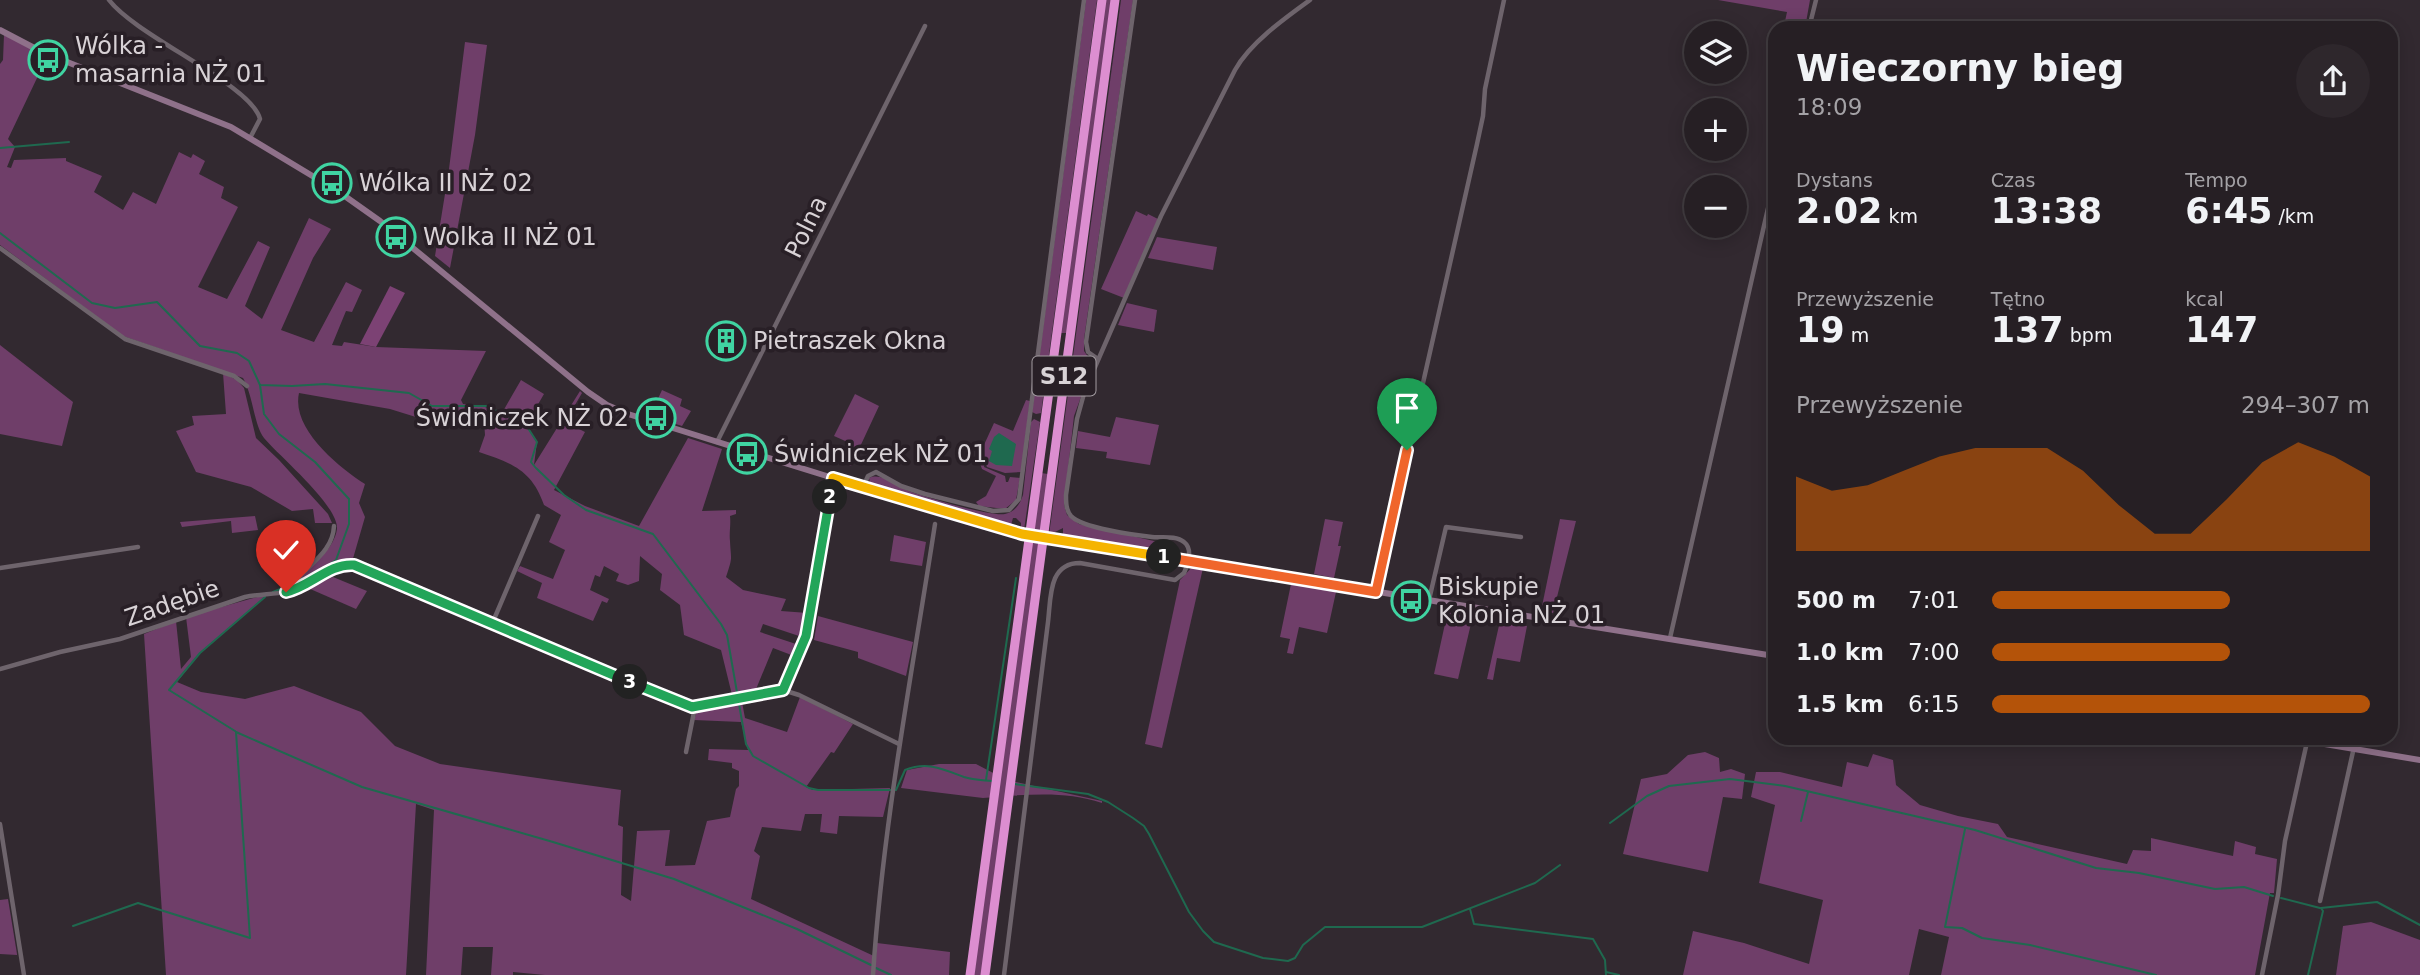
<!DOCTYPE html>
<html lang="pl">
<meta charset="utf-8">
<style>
body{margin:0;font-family:"DejaVu Sans",sans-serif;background:#2e272c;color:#f1f3f6;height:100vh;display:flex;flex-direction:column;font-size:26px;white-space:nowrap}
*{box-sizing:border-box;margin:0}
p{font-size:23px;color:#a4a2a6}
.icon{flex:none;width:38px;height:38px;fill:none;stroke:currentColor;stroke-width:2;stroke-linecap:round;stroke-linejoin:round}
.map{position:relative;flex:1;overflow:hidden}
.panel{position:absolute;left:1768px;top:21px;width:630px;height:724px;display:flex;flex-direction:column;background:#261f24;border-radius:21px;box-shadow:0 4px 18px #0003,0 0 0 2px #423d41}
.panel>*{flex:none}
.buttons{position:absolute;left:1684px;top:21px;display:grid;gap:14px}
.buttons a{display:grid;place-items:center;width:63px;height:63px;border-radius:50%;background:#261f24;box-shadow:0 4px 18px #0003,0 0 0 2px #423d41;font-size:35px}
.pin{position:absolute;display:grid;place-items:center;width:60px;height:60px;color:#fff;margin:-72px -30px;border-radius:50% 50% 50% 0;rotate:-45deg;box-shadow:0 0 7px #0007}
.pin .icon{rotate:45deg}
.km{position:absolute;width:35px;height:35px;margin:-18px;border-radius:50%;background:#222;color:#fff;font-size:19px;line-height:35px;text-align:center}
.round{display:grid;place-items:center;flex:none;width:74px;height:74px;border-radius:37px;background:#2e272c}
.overview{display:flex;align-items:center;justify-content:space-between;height:119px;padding:0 28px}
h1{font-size:38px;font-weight:800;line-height:52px}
.stats{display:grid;grid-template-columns:repeat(3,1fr);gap:10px;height:119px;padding:7px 28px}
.stats div{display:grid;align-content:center}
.stats b{font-size:35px;font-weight:800}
.stats small{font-size:19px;font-weight:400}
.stats p{font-size:19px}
.chart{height:196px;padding:14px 28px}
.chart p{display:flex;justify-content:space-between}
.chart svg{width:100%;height:126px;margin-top:7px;fill:#b45309;opacity:.7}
ul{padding:0 28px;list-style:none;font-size:23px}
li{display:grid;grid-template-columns:112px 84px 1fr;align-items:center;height:52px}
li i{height:18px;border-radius:9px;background:#b45309}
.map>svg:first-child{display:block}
.green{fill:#6f3e69}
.forest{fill:#7c4274}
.water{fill:#1f694f}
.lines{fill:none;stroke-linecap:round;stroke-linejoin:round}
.stream{stroke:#1f694f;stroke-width:2}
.street{stroke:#6e646c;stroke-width:4.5}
.secondary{stroke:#8f718a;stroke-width:6}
.highway{stroke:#dc8ed0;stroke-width:9}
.split-1-casing{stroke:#fff;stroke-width:14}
.split-2-casing{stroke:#fff;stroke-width:14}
.split-3-casing{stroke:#fff;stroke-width:14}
.split-4-casing{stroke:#fff;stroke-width:14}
.split-1{stroke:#f0652b;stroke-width:9}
.split-2{stroke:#f5b400;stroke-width:9}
.split-3{stroke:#22a559;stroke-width:9}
.split-4{stroke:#22a559;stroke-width:9}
.labels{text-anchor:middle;stroke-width:7;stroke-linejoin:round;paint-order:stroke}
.shield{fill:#281f26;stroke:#a39ca1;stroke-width:2}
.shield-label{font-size:23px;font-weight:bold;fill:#d8d2d6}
.poi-label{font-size:24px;fill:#d8d2d6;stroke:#281f26;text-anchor:start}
.street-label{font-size:24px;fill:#d8d2d6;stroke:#281f26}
</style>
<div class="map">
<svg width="2420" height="975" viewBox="0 0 2420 975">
<rect width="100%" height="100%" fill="#322930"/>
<!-- green -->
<g class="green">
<path d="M1086 0H1097L1041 413 1036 414 1032 412Z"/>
<path d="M1105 0H1113L1067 333H1060Z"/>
<path d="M1121 0H1133L1084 339V351L1093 364 1074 416 1064 505 1067 515 1079 524 1154 541 1172 548 1183 555 1063 537V528L1049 535Z"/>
<path d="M1718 0H1810L1805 28 1784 26 1787 12Z"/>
<path d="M4 35 47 57 8 139 15 147 7 167 11 168 14 160 66 158V161L102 176 94 192 123 210 133 192 156 204 179 152 191 158 193 154 205 161 199 174 224 187 221 198 238 207 198 287 227 299 258 241 270 247 245 306 262 319 309 218 331 229 313 258 281 330 314 342 346 282 362 290 352 312 346 311 332 345 342 346 344 342 376 347 486 351 461 400 463 404 482 406 502 413 521 380 544 394 526 425 537 442 534 465 580 391 582 393 565 422 585 432 554 490 585 506 639 526 688 438 722 449 702 511 736 510V514L730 516C731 525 729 533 730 541 731 561 733 556 726 577L743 590 786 599 781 611 808 613 802 637 763 624 760 632 799 645 794 656 773 648 754 694 733 699 721 650 684 635 680 605 660 590 662 574 640 556 639 581 628 585 616 581 619 574 604 566 600 577 595 575 590 590 609 599 607 603 602 601 593 621 537 598 542 583 517 571 520 566 553 579 565 550 549 542 561 515 544 505C532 470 512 463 479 452L485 435 484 421 441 413 432 422 390 409 299 393C291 429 339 467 365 484L359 503 365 517 352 562 343 561 302 583V575C315 562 334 549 337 529 339 506 279 456 264 438 254 425 253 395 243 378L123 336 0 245V64L3 60Z"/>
<path d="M465 42 487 45 475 135 450 268 435 256 449 169Z"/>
<path d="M1136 211 1147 216 1148 214 1158 219 1124 298 1101 289Z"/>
<path d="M1157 237 1217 247 1213 270 1148 258Z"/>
<path d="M1127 303 1157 310 1154 332 1118 325Z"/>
<path d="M0 345 73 402 62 446 0 434Z"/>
<path d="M223 373 237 380 244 388 256 438 279 460 328 514 332 523H315L313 509 292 511 251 487 196 472 176 431 194 425 192 416 226 414Z"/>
<path d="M662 390 682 399 680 406 691 411 682 426 638 412 640 410 651 414Z"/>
<path d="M855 394 879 406 851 466 844 463 852 444 834 436Z"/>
<path d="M1026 400 1030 401 1021 472 1005 473 987 467 985 462 984 467 1005 476 1006 482H1008L1010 477 1020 478 1016 500 1005 509 979 506 976 502 986 496 996 476 982 469 978 458 994 423 1013 431Z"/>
<path d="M1116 417 1159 425 1150 465 1106 458 1107 452 1076 448 1078 431 1110 437Z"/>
<path d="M1034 419 1040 422 1024 530 1021 529V523L1016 518H1013L1011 525H1008L870 483 869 478C882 472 896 486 909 491 925 497 991 517 1005 514 1015 512 1020 504 1023 495L1031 422Z"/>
<path d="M1041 473 1048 474 1011 781 1102 801V803C1070 792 1039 794 1005 796L982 975H974L996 797 983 798 901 788 907 770 939 764H976L999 776Z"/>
<path d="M255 516 258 530 232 533 231 521 182 527 180 522Z"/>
<path d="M1325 519 1343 522 1338 546H1341L1334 578 1314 574Z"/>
<path d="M1560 519 1576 521 1553 613 1541 611Z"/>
<path d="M894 535 926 542 922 566 890 561Z"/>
<path d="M1193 566 1203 568 1162 748 1145 744 1180 580Z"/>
<path d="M333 577 367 591 356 609 308 588Z"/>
<path d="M1291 584 1336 592 1327 633 1299 627 1293 654 1287 653 1290 639 1280 637Z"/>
<path d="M268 594 200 653 177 682 201 692 245 699 294 686 361 712 395 746 440 764 621 790 618 825 623 827 621 895 631 901 637 831 670 830 665 866 695 865 707 821 730 817 736 789 739 786V771L732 768V763L708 760 709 749 748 750 741 722 694 720 698 708 742 702 745 718 787 732 800 697 853 724 834 753 831 752 806 787 813 790 890 788 883 817 839 816 837 834 820 832 822 814H805L801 831 762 827 754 851 760 856 751 899 876 957 877 943 950 952 949 975H545L513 972V975H491L493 947H463L461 975H426L434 810 416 804 406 975H166L144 634 176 621 181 669 191 657 186 617Z"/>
<path d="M1448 610 1473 615 1458 679 1434 674Z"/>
<path d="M818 616 913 642 906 676 858 658V652L814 640Z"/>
<path d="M1500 621 1527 626 1520 662 1497 658 1493 680 1487 679Z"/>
<path d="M1705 752 1719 758 1720 772 1731 769 1745 774 1742 799 1723 797 1708 872 1623 854 1641 779 1667 774 1688 755Z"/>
<path d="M1873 754 1893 760 1896 785 1920 805 1958 816 1998 824 2007 837 2127 864 2133 850 2151 851V838L2233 856 2235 841 2256 847 2255 854 2277 859 2274 893H2270L2255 975H1941L1949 937 1919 929 1909 975H1683L1693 931 1744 943 1809 964 1823 900 1759 883 1775 805 1751 797 1756 772H1780L1842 787 1847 762 1868 767Z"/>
<path d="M8 899 17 954V955L0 954V900Z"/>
<path d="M2371 922 2420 940V975H2336L2343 926Z"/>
</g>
<!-- forest -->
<path class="forest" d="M390 286 405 293 376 347 360 344Z"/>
<!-- water -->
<path class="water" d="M999 433 1016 444 1012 466 996 465 989 461 992 451 989 449 994 437Z"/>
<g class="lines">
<!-- stream -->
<g class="stream">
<path d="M0 148 69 142"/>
<path d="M0 233 92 303 115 308 157 302 200 346 237 353 249 361 260 385 292 386 325 384 409 393 432 406H486L526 425 537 442 531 462 535 467"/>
<path d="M260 385 264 414 279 434 315 462 349 499V524L336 560 314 575 273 592"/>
<path d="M536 468 564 495 586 510 653 534 721 624 727 635 746 744 753 756 809 788 818 790H896L905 770C927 761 943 769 964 777 973 780 982 780 992 781"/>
<path d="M235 731 169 690 200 653 265 597"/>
<path d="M986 780 1016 578"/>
<path d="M1015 784 1088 794 1108 802 1133 818 1144 826 1149 834 1189 912 1203 931 1214 942 1263 958 1288 961 1295 958 1303 945 1325 927H1422L1535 883 1560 865"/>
<path d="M1801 821 1808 792"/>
<path d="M1610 823 1647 796 1669 786 1730 779 1785 786 1975 830 2096 868 2139 873 2215 889 2244 887 2273 896"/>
<path d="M1965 829 1945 927 1962 928 1982 938 2030 945 2156 975"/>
<path d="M2281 898 2320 908"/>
<path d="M1470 909 1474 924 1593 939 1605 960 1606 975"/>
<path d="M73 926 138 903 250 938 236 732 362 787 553 842 674 879 797 929 871 965"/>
<path d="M876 968 891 975"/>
<path d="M1606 972 1619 975"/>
<path d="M2308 975 2323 911 2321 908 2377 902 2420 925"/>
</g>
<!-- street -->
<g class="street">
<path d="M109 0C136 36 252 85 260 119L250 138"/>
<path d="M1809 28 1816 0"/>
<path d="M0 248 125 339 234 376 247 386"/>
<path d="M1098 359 1088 352 1086 342 1135 0"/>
<path d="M717 442 925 26"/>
<path d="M863 487 868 476 876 472 901 486 925 494 993 511 1009 510 1019 499 1084 0"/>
<path d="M0 568 138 547"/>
<path d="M301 587 300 576C314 561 333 549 334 526"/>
<path d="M1376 591 1477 144 1483 116 1485 89 1504 0"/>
<path d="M2390 591H2391"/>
<path d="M1429 600 1446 527 1521 537"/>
<path d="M492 624 538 516"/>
<path d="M1670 638 1774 182"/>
<path d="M0 669 60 652 120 639 245 597C264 593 288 595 304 586 321 577 334 564 354 565L686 705 695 707 783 690 806 636 833 478"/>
<path d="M783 690 799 695 899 744"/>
<path d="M686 752 695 707"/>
<path d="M0 824 24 975"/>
<path d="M2320 901 2356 738"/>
<path d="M873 975C883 823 912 674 935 524"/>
<path d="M1004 975 1048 622C1051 598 1048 563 1080 563L1175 580 1184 573C1188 564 1193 549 1184 542 1176 535 1161 538 1152 537 1135 535 1082 528 1071 516 1066 510 1066 503 1066 495L1077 419 1085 390 1161 216 1235 70C1250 43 1285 18 1310 0"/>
<path d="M2262 975 2278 895 2285 841 2307 742"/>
</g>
<!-- secondary -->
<g class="secondary">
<path d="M0 30 42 52 231 127 339 192 380 221 588 392 607 405 628 414 833 478 1033 536 1774 656"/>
<path d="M2289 738 2420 760"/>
</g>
<!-- highway -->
<g class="highway">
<path d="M970 975 1102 0"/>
<path d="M985 975 1115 0"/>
</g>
</g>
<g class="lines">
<!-- split-1 casing -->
<g class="split-1-casing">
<path id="split-1" d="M1164 557 1376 592 1407 450"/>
</g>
<!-- split-2 casing -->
<g class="split-2-casing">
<path id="split-2" d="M830 497 833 478 1022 534 1164 557"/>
</g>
<!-- split-3 casing -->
<g class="split-3-casing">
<path id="split-3" d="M630 682 692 707 783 690 806 636 830 497"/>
</g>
<!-- split-4 casing -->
<g class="split-4-casing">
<path id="split-4" d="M286 592C310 587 329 563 354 565L630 682"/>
</g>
<!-- split-1 -->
<use href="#split-1" class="split-1"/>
<!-- split-2 -->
<use href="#split-2" class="split-2"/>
<!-- split-3 -->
<use href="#split-3" class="split-3"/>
<!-- split-4 -->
<use href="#split-4" class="split-4"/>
</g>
<!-- icons -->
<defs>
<g id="bus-ring" transform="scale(2.0125)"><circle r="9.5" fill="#281f26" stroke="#40d4a2" stroke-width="1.5"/><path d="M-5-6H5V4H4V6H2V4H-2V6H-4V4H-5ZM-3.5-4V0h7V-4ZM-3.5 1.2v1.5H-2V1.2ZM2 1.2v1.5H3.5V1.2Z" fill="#40d4a2"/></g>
<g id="building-ring" transform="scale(2.0125)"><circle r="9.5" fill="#281f26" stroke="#40d4a2" stroke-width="1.5"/><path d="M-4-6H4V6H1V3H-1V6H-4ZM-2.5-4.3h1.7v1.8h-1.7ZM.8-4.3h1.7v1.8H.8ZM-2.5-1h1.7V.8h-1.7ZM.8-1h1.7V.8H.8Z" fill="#40d4a2"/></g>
</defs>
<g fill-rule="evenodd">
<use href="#bus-ring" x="48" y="60"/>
<use href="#bus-ring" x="332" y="183"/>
<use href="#bus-ring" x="396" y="237"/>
<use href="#building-ring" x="726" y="341"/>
<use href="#bus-ring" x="656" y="418"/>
<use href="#bus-ring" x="747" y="454"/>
<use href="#bus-ring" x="1411" y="601"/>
</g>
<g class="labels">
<!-- shield labels -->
<rect class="shield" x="1032.5" y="356.5" width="63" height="39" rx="5"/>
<g class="shield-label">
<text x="1064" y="384">S12</text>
</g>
<!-- poi labels -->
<g class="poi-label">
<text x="75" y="54">Wólka -<tspan x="75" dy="28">masarnia NŻ 01</tspan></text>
<text x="359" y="191">Wólka II NŻ 02</text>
<text x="423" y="245">Wolka II NŻ 01</text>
<text x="753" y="349">Pietraszek Okna</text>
<text x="629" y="426" text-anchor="end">Świdniczek NŻ 02</text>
<text x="774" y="462">Świdniczek NŻ 01</text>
<text x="1438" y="595">Biskupie<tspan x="1438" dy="28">Kolonia NŻ 01</tspan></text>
</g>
<!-- street labels -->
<g class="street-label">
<text transform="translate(806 227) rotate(-64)" y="8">Polna</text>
<text transform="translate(172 603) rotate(-19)" y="8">Zadębie</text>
</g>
</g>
</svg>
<div class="buttons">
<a><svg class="icon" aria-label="layers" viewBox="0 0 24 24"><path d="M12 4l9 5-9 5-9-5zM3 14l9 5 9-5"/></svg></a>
<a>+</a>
<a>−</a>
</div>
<div class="pin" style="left:1407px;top:450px;background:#1e9e55"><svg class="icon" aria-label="arrive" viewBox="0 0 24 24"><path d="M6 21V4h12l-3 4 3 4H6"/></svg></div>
<div class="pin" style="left:286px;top:592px;background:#d93025"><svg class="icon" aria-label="check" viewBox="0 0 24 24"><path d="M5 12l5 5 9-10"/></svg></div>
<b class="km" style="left:1164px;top:557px">1</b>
<b class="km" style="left:830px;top:497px">2</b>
<b class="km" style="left:630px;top:682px">3</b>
<section class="panel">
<div class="overview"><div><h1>Wieczorny bieg</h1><p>18:09</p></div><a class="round"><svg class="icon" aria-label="share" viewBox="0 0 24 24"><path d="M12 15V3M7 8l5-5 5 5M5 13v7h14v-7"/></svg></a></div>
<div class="stats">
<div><p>Dystans</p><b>2.02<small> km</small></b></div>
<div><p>Czas</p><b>13:38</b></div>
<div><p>Tempo</p><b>6:45<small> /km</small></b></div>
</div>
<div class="stats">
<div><p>Przewyższenie</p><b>19<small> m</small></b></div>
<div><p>Tętno</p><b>137<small> bpm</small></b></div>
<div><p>kcal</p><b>147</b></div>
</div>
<div class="chart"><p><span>Przewyższenie</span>294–307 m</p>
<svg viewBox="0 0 160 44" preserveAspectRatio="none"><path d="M0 44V18L10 23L20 21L30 16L40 11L50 8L60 8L70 8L80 16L90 28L100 38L110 38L120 26L130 13L140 6L150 11L160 18V44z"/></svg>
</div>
<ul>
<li><b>500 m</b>7:01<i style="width:63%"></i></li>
<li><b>1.0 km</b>7:00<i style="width:63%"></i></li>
<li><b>1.5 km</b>6:15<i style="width:100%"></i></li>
</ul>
</section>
</div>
